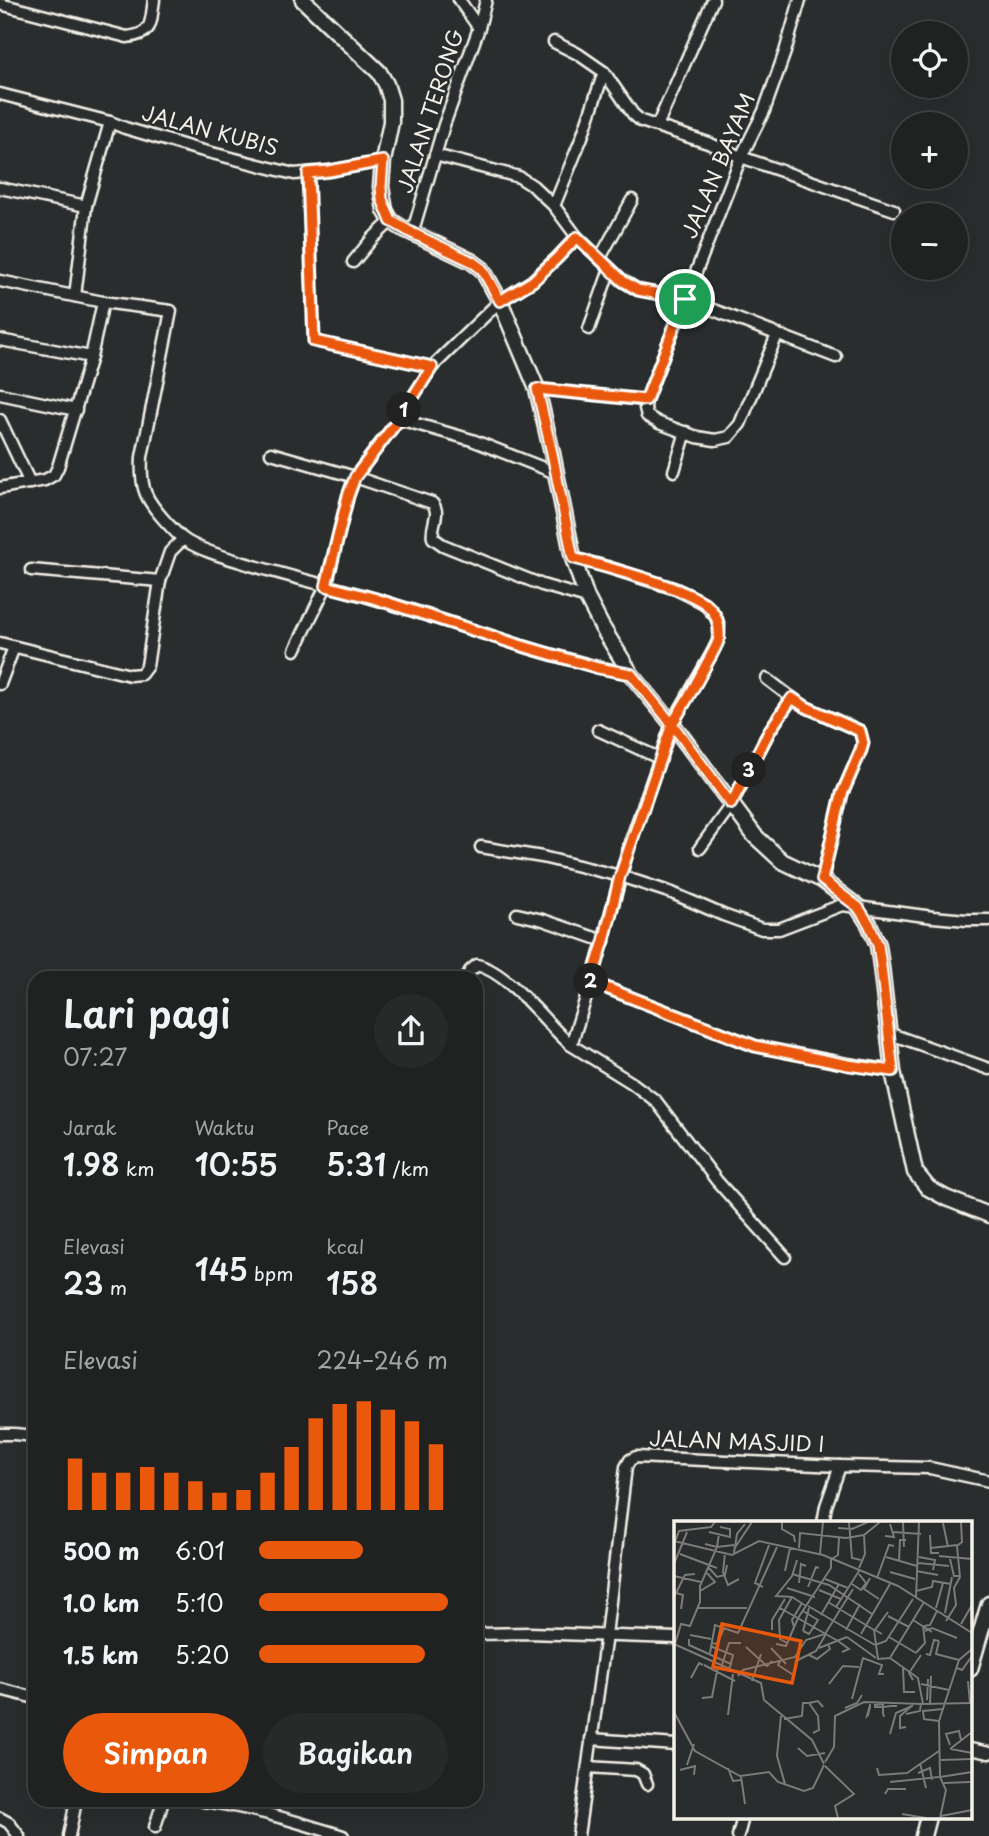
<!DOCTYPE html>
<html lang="id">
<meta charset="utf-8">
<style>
body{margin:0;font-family:"Playpen Sans",sans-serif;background:#282a2a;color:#f1f3f6;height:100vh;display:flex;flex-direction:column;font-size:26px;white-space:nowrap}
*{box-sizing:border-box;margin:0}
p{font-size:23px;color:#a2a4a5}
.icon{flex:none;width:38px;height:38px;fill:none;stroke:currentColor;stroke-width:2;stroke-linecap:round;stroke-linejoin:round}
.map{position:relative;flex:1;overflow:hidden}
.side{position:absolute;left:28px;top:971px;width:455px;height:836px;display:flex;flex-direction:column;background:#202222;border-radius:21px;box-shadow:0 7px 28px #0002,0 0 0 2px #3d3f40}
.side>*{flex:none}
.buttons{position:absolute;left:891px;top:21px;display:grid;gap:14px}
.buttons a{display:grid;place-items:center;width:77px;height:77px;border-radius:50%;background:#202222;box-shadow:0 7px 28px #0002,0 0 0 2px #3d3f40;font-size:35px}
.pin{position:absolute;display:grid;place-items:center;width:60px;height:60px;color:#fff;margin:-30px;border:4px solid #fff;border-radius:50%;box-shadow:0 2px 7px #0007}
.km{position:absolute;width:35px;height:35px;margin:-18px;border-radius:50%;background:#222;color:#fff;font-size:19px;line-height:35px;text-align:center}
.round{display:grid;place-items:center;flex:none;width:74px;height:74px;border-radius:37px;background:#282a2a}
.overview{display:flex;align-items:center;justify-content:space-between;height:119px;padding:0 35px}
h1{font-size:38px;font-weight:600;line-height:52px}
.stats{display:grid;grid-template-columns:repeat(3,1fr);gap:10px;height:119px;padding:7px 35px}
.stats div{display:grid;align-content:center}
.stats b{font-size:30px;font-weight:600}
.stats small{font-size:19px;font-weight:400}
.stats p{font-size:19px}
.chart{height:196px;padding:14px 35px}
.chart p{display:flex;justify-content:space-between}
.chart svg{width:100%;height:126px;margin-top:7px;stroke:#ea580c;stroke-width:6}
.button{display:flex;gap:14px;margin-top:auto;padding:14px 35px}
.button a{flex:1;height:80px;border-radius:42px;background:#ea580c;color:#fff;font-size:28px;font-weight:600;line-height:80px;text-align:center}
.button a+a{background:#282a2a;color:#f1f3f6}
ul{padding:0 35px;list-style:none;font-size:23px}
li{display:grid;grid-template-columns:112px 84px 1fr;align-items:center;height:52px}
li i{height:18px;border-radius:9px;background:#ea580c}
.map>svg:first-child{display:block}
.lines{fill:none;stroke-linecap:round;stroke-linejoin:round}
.street-casing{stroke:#f4f1e8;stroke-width:15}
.secondary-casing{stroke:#f4f1e8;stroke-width:19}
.street{stroke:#2a2d2e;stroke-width:10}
.secondary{stroke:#2a2d2e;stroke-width:14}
.route-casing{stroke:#fff;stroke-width:14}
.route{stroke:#ea580c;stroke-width:9}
.labels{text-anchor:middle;stroke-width:5;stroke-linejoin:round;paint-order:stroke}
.street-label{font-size:21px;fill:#f4f1e8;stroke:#2a2d2e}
.inset-road{fill:none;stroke:#7b7b78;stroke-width:2}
.view{fill:#e8590c;fill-opacity:0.15;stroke:#e8590c;stroke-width:3.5}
.inset-edge{fill:none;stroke:#f4f1e8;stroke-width:3.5}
</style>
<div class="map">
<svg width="989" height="1836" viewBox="0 0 989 1836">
<rect width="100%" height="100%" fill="#2a2d2e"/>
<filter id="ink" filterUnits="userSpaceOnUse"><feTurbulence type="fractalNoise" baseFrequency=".0143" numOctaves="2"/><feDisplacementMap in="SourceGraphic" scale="14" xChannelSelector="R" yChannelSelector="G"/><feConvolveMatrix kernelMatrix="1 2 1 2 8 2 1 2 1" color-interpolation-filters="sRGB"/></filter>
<g filter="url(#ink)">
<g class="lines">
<!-- street casing -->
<g class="street-casing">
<g id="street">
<path d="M459 0 479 28"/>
<path d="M0 4 127 37C154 34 150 23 154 0"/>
<path d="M554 42 578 54 604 72 633 114 641 121 708 143 741 157 894 210"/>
<path d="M604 72 582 137 554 206 577 237 623 281 638 290 685 299 836 357"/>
<path d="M0 94 110 122 86 206 75 296"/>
<path d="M110 122 125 128 196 149 294 174 329 171 383 161"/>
<path d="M657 126 713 0"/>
<path d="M435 155 519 177 533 186 554 206"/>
<path d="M308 173 314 341 432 367"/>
<path d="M0 188 86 206"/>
<path d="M412 234 444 125 479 28 486 0"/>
<path d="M600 258 632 200"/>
<path d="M353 262 372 239 391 221"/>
<path d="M0 281 103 302 171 311 142 457C140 489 145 499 167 523 172 528 177 534 182 538 196 549 224 557 241 562 285 576 331 586 375 599 460 624 543 657 631 674"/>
<path d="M589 329 610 269"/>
<path d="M0 340 91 357"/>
<path d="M537 389 646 400 741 157 764 111 785 52 800 0"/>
<path d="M0 394 76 410"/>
<path d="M646 400 645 408 647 416 659 423 697 437 715 440 729 437 740 424 777 335"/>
<path d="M399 419 472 440 556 473"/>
<path d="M0 420 30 483"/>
<path d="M271 453 355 477 432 503C442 513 430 526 433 538L443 545 542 585 587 598"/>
<path d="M674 471 686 432"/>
<path d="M0 488 45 480 54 475 58 467 91 357 103 302"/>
<path d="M31 570 160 581"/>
<path d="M0 643 130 675 141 674 147 666 160 581 170 552 183 539"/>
<path d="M295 650 326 586 348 496 355 477 399 419 432 367 500 301 532 281 557 258 577 237"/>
<path d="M767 679 792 698"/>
<path d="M0 684 14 647"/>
<path d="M598 730 661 759"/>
<path d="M481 847 542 857 620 876 672 893 723 915 762 929H779L842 905 933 917 967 920H989"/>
<path d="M700 848 731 805 770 730 792 698 806 707 860 731 863 743 861 750 842 794 822 880"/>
<path d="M517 914 543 920 604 941"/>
<path d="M467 978 470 971 477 965C509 972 545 1023 571 1045L597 963 629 846 672 724 711 655 718 641 719 626 716 617 704 603 676 589 607 567 573 558"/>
<path d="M591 982 755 1046 848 1064 893 1071"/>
<path d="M888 1033 989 1069"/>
<path d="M571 1045 632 1083 656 1101 717 1181 785 1257"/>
<path d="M0 1434H14L35 1436"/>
<path d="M823 1523 826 1506 840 1466 930 1468 989 1481"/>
<path d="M476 1634 529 1633 676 1638"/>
<path d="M0 1689 35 1698"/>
<path d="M591 1739 676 1745"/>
<path d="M970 1749 989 1753"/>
<path d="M588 1767 636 1770 643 1774 647 1784"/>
<path d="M203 1801C251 1807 297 1822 343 1836"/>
<path d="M0 1818 9 1823 19 1836"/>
<path d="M155 1827 163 1801"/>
<path d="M69 1836 76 1801"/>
<path d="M578 1836 606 1635 626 1467 630 1460 636 1457 840 1466"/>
<path d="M738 1836 743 1817"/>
</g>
</g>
<!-- secondary casing -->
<g class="secondary-casing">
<g id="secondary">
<path d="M303 0 379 72 386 84 391 100V122L383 161 381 187 385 210 391 221 402 228 471 261 482 269 500 301 537 389 552 453 573 558 587 598 602 627 631 674 673 725 755 836 782 861 822 880 858 907 869 924 878 945 881 966 893 1071 915 1172 928 1188 946 1198 989 1215"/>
<path d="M970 1669 989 1604"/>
<path d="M923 1836 928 1817"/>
</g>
</g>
<!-- street -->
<use href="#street" class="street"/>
<!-- secondary -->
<use href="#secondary" class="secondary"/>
</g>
</g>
<g class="lines" filter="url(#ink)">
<!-- route casing -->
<g class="route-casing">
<path id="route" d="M685 299 638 290 623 281 577 237 557 258 533 281 500 301 482 269 471 261 412 233 391 221 382 199 381 187 383 161 329 171 308 173 314 341 432 367 399 419 355 477 348 496 326 586 373 598 519 645 598 668 631 674 672 724 620 876 604 941 591 982 755 1046 848 1065 893 1071 881 966 878 945 869 924 858 907 822 880 842 794 861 750 863 743 860 731 806 707 792 698 770 730 731 804 672 724C685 704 696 684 707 663 711 655 717 647 719 638 720 627 718 617 710 608 694 589 601 566 573 558L552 453 537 389 646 400 685 299"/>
</g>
<!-- route -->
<use href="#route" class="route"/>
</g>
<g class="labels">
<!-- street labels -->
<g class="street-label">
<text transform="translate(431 111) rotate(-72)" y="7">JALAN TERONG</text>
<text transform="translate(210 131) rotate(15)" y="7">JALAN KUBIS</text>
<text transform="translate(719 166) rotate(-67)" y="7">JALAN BAYAM</text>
<text transform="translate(737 1442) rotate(2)" y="7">JALAN MASJID I</text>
</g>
</g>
<!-- overview -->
<g transform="translate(674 1521)">
<rect width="298" height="298" fill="#2a2d2e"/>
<path class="inset-road" d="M108 1V8L120 15 121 21M175 1 178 37 187 39M229 1 230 26M269 2 274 26M164 7 178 8 194 1M35 11 56 16V8L46 6M219 11 247 13M256 14 257 32H265M211 15 220 16 216 3M0 20 58 34 85 20 149 34 224 65 298 112M1 21 5 10 37 6 41 1M31 23 43 26 45 13M125 27 126 12 172 17 190 14 206 1M257 27 283 24M60 28 78 1M51 32 49 51 54 64 65 58M60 32 63 13 71 3M6 33 43 47M146 33 149 1M265 35 298 38M212 36 243 45M245 36 261 39 259 49M158 38 164 34 165 17M276 38 280 55H285M123 39 118 55 102 75 118 76 132 85M225 40 226 19H232M244 42 275 45M0 43 13 11M35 47 43 56 51 54 53 44M185 47 191 33 190 14M111 50 116 27M242 50 264 54M216 51 241 58M118 53 155 64 198 93M0 55 27 61M286 56 283 25 288 21 287 1M196 57 190 68 205 78M203 57 215 24 220 25M151 58 174 67M125 62 127 43 132 45M178 63 187 69 192 62 185 53M89 66 81 62 95 24M134 66 142 46 145 47M113 67 141 76M145 69 167 78M26 70 41 61 33 52M242 70 258 66 259 60 277 63M2 72 9 74 7 88M0 76 11 54 21 53M242 77 245 1M154 81 200 109 204 138 216 137M250 81 216 137 244 157 249 183 298 182M134 85 201 124M162 86 185 50M23 87H73M106 87 164 120M262 87 269 62M271 92 278 56M147 94 165 63M214 95 235 106M239 99 258 111M272 100 282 84 280 67 286 56M287 103 298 84M250 105 256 104 263 90M120 106 118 99 128 82M98 109V99L111 78M172 109 186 83M129 110 135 113 144 99 129 90M129 110 135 87M251 110 258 107 283 117M187 113 216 63M208 113 201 109 214 91M16 114 37 118M173 116 202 137M215 116 242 132M15 118V124L57 143 54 150M164 120 175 128 168 131M265 120 262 133 285 139M37 122 43 123 50 107M113 122 106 118 105 99 118 76M0 123 87 162 90 179 138 219 150 243M1 123 7 103 16 105 26 81V65L43 26 60 24M102 123 112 125 124 97 157 47V38M201 124 212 120 239 78M36 125 59 134 57 142M72 126 93 145 98 140M97 127 112 143M145 127 173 116M36 132 41 104 64 112 103 26M242 132 251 122 249 105M252 133 256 134 260 119 265 120M135 134 143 138 156 128 154 123M106 140 104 144 121 155M122 140 142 130 152 113M30 144 61 160M229 146 230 171H241M47 147 55 122H67M283 147 288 149 298 135M64 155 69 149 121 136 132 119 151 113 179 68M17 157 25 142 29 144M239 159 235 152 247 134M78 160 87 133M294 160 296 182M155 163 169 145 185 146M247 163 275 169M28 177 38 176 44 145M178 178 189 137 208 144 205 153H210M253 179 254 158M196 183V186L194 194 193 195 196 184M256 183 257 155M171 187 183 182 188 174M0 191 21 230 66 255 95 251 104 261 130 270 139 267 150 244M232 193 246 190 247 182M54 194 59 153M107 195 103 235 111 263M210 196 209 192V183L201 184V186H209L217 185H223M110 198 128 195 129 182H134M265 200 250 198 249 190 269 188M232 206 226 207V195L239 184M139 212 145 209 144 195 135 182 144 180 149 186M216 213 222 192 238 185M276 224 272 213 285 210 287 219M124 227 133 235 151 232M276 228 298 211M277 228 298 232M267 239 298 238M151 241 160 226 161 195 190 181 248 183M246 242 252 267M13 244 20 223M151 245 180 273 161 285 164 297M54 247 59 260 68 259M203 247 205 254 233 252 265 230M6 249 21 245 20 254M244 252 256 247 258 259M67 255 71 283M266 256 298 251M216 261 265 256M270 262 296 261M211 273 214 268H232M228 293 252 297M267 295 298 289M266 297 272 269 266 256 265 200 285 139 298 128"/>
<path class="view" d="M48 103 127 120 118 162 39 146Z"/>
<rect width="298" height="298" class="inset-edge"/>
</g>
</svg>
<div class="buttons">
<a><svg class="icon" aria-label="locate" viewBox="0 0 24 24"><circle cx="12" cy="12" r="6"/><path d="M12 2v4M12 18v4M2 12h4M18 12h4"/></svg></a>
<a>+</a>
<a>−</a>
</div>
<div class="pin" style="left:685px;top:299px;background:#1e9e55"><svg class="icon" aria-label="arrive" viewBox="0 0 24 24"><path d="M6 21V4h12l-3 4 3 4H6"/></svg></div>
<b class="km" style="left:404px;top:410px">1</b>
<b class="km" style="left:591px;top:981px">2</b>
<b class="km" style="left:749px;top:770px">3</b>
<section class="side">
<div class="overview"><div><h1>Lari pagi</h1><p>07:27</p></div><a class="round"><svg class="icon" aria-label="share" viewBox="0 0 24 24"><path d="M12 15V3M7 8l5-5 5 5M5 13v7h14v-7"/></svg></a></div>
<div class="stats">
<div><p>Jarak</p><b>1.98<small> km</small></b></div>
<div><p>Waktu</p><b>10:55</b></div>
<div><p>Pace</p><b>5:31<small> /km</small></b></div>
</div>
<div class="stats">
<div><p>Elevasi</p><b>23<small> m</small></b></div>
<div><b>145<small> bpm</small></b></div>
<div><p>kcal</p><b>158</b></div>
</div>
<div class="chart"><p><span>Elevasi</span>224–246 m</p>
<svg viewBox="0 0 160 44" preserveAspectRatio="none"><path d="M5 44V26M15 44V31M25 44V31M35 44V29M45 44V31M55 44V34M65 44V38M75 44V37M85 44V31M95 44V22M105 44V12M115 44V7M125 44V6M135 44V9M145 44V13M155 44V21"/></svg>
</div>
<ul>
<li><b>500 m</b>6:01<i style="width:55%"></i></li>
<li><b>1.0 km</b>5:10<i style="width:100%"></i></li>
<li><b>1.5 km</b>5:20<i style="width:88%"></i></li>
</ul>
<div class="button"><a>Simpan</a><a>Bagikan</a></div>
</section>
</div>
